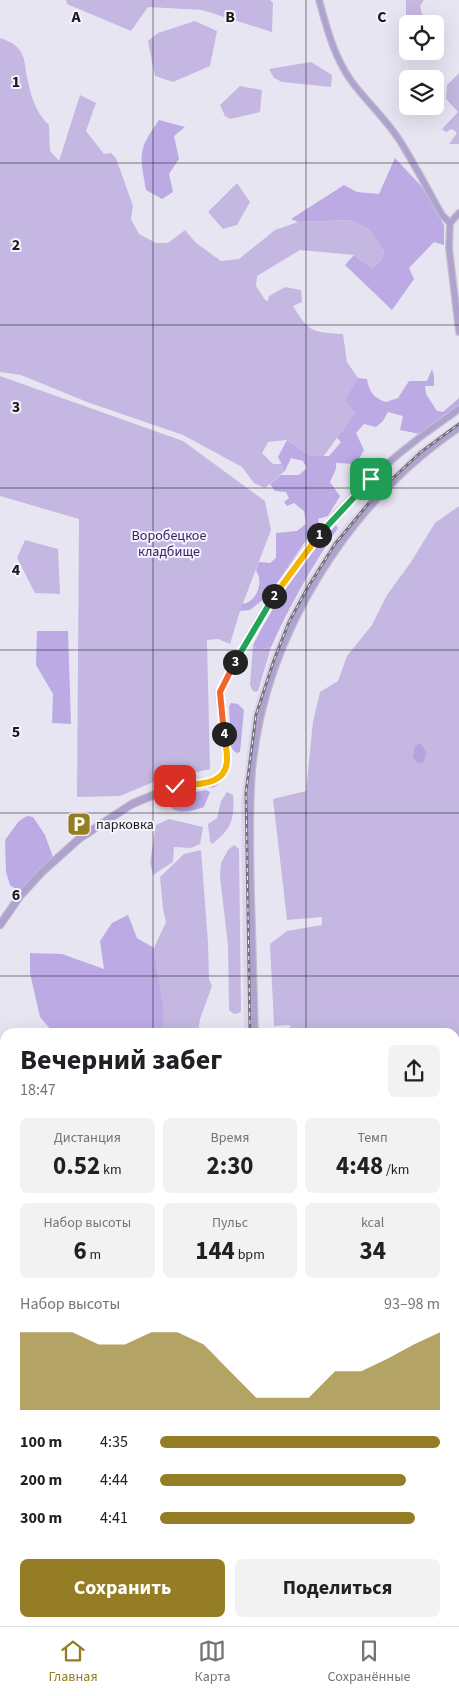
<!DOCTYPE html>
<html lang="ru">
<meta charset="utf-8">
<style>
body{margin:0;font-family:"Source Sans 3",sans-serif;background:#f2f2f2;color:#202124;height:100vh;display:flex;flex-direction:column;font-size:19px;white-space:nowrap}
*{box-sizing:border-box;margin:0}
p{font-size:16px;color:#757577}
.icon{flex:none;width:28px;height:28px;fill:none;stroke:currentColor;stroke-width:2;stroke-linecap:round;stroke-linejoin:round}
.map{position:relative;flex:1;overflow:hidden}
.drawer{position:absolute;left:0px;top:1028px;width:460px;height:599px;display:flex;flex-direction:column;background:#fff;border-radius:15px 15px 0 0;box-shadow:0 5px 20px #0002}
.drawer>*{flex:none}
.tools{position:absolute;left:399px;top:15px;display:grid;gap:10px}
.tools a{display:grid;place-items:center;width:45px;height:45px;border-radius:8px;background:#fff;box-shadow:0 5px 20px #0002;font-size:25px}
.pin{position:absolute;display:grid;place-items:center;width:42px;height:42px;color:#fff;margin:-21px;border-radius:10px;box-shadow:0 2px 8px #0006}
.km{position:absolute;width:25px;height:25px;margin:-12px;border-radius:50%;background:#222;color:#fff;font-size:14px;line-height:25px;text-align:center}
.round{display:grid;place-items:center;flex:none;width:52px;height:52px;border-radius:8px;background:#f2f2f2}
.head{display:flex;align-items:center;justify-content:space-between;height:85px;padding:0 20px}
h1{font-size:28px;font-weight:700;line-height:38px}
.stats{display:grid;grid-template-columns:repeat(3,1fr);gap:8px;height:85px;padding:5px 20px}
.stats div{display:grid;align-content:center;border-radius:8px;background:#f2f2f2;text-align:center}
.stats b{font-size:25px;font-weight:700}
.stats small{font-size:14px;font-weight:400}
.stats p{font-size:14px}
.chart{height:140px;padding:10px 20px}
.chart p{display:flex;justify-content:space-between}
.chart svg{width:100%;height:90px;margin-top:5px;fill:#947d24;opacity:.7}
.primary-button{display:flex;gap:10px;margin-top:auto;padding:10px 20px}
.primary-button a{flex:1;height:58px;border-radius:8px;background:#947d24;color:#fff;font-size:20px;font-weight:700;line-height:58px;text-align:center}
.primary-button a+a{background:#f2f2f2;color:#202124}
ul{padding:0 20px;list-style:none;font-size:16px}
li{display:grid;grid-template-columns:80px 60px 1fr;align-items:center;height:38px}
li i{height:12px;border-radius:6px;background:#947d24}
.tab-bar{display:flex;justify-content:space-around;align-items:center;height:70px;border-top:1px solid #e0e0e0;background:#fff;font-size:14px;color:#757577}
.tab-bar a{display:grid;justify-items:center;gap:2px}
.tab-bar .on{color:#947d24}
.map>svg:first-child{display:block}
.built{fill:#dcd6ec}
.green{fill:#c4b8e2}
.forest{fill:#bcaae5}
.water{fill:#b4a2dc}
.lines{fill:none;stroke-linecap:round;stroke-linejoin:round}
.minor-casing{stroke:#c3c0cd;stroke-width:8}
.tertiary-casing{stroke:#c3c0cd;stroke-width:9}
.minor{stroke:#afa2cf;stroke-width:5.5}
.tertiary{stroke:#afa2cf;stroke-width:7}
.rail-casing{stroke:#76747d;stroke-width:3}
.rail{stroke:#f5f2fe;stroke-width:1;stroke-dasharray:4;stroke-linecap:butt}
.split-1-casing{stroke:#fff;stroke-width:10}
.split-2-casing{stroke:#fff;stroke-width:10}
.split-3-casing{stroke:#fff;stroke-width:10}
.split-4-casing{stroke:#fff;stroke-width:10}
.split-5-casing{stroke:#fff;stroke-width:10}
.split-1{stroke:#22a559;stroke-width:6}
.split-2{stroke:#f5b400;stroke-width:6}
.split-3{stroke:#22a559;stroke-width:6}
.split-4{stroke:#f0652b;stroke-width:6}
.split-5{stroke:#f5b400;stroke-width:6}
.grid{fill:none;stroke:#1b1a1f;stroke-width:1;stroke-opacity:0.55}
.labels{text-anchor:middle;stroke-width:4;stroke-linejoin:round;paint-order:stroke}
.park-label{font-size:14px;fill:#3c2165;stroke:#f5f2fe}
.poi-label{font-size:14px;fill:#1b1a1f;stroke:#f5f2fe;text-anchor:start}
.grid-label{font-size:16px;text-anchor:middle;font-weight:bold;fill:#1b1a1f;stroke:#f5f2fe;stroke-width:4;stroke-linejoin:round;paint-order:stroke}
</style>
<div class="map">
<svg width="459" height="1626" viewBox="0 0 459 1626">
<rect width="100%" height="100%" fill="#e8e5f3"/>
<!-- built -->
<g class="built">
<path d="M459 421V427L422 453 351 528 297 612 259 716 248 793 252 1032H244L241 800 252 715 270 660 285 623 305 584 344 525 416 451Z"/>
<path d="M459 1575V1626H408L405 1621H455V1576Z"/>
</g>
<!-- green -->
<g class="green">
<path d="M66 0H270L273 3 272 32 202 10 148 7 131 31 67 4Z"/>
<path d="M406 0H424L420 6 424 21 423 24H410L406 20Z"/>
<path d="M195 21 217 31 210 66 173 82 155 76 148 41 158 33Z"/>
<path d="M0 38C6 40 12 42 17 47 24 53 25 64 26 72 30 92 34 111 49 125L50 151 59 161 80 95 96 103 86 131 104 154 111 153 116 158 133 206 131 219 139 234 156 243H168L185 230 196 243 221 261 239 259 275 230 298 222 351 220 370 230 384 251 381 261 372 268 354 255 300 250 257 276 256 286 265 300 268 301 269 296 285 287 301 290 302 302 293 306C309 333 313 332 343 334L347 362 358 378 346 400 355 413 323 457 310 456 287 440 268 442 262 453 273 464H282L285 471 265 488 254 483 242 467 183 435 87 402 21 375 0 372Z"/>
<path d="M311 62 332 75 331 87 282 82 274 78 269 69Z"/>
<path d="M459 73V144H449L457 133 452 129 446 132 442 129 458 112 446 99 447 85Z"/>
<path d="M240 86 262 90 260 112 230 119 225 116 220 105Z"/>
<path d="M237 183 250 202 237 225 223 229 208 212Z"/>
<path d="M0 376 183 441 265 501 271 530 240 611 230 644 218 639 207 640 210 769 151 783 120 796 77 797 79 519 0 496Z"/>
<path d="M459 506V1523L455 1524V1032H291L290 1025 274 1026 270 944 287 931 322 925V917L287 920 273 799 306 791 313 722 320 692 338 681 347 656 372 625 387 595 411 562 435 523Z"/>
<path d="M25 540 58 549 60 594 35 593 17 558Z"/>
<path d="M253 645 259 650 271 647 258 691 255 692 252 690 250 685Z"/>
<path d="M227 792 233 795C235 819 231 830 212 844L210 841 208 824 217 818 221 801Z"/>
<path d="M169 819 203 827 200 844 191 848 174 847 173 862 153 875 150 862 156 825Z"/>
<path d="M234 845 239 849 241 1011 239 1013 234 1014 229 1010 228 945 220 877 221 863 228 850Z"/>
<path d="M201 850 208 942 209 979 212 986 200 1019 198 1032H163V1004L154 948 166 922 163 909 160 877 184 854Z"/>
<path d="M455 1526 459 1537V1575L455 1576Z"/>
<path d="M366 1621H405L408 1626H368Z"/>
</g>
<!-- forest -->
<g class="forest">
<path d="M159 120 185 127 174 136 179 159 169 174 173 192 162 199 146 190C140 154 137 151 159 120Z"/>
<path d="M395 158 423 188 444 225V245L434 242 409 268 414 279 392 310 345 265 354 255 372 268 381 261 384 251 370 230 351 220 298 222 291 219 344 185 357 192 379 194Z"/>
<path d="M432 369 434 376V386H425L426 394 437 411 443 412 459 398V405L420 434 400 430 403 416 388 412 383 421 376 427 364 424 356 433 364 450 356 464 336 463V469L330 482 340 496 328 516 318 519 320 527 313 530 269 595 250 610 240 611 242 604C254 603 261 589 259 578 259 575 257 573 256 570L259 562 270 563 276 558V533L297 531 306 524 304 511 294 503 287 506 284 502 289 498 286 492 275 491 270 484 281 475H299L307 468 303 461 291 458 285 471 278 457 287 440 310 456H329L341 442 337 438 355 413 345 400 358 378 367 379C369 392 374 398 386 402L398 398 409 381H427Z"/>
<path d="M336 525 338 528C312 566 290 605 271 647L259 650 253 645C275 602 302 561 336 525Z"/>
<path d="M37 631H68L71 724 52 723 53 694 36 665Z"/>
<path d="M231 703 238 704 244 710 240 752 237 753 234 751 231 747 229 706Z"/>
<path d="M206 790 210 792 204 807C193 811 172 817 168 802L179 795Z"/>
<path d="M27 816 33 817 45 835 53 857 31 878 20 892 10 885 6 872 5 840 19 821Z"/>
<path d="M128 915 137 938 154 948 163 1004V1032H53L40 1017 30 973V953L62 954 104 969 100 941 112 923Z"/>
<rect x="455" y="1035" width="4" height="81"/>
<path d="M5 1052V1233L0 1235V1055Z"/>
<path d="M455 1138H459V1195L455 1181Z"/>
</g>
<!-- water -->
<path class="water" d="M421 743 426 752 424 762 418 763 413 757 415 746Z"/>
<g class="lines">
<!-- minor casing -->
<g class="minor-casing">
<g id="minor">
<path d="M319 0C327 29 334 57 352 82 367 102 386 119 400 141 415 165 428 190 442 215L450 223"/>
<path d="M459 213 450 223 449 248 459 332"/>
<path d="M219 692C239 655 258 617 282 583 319 529 366 478 419 438 432 428 446 419 459 409"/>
<path d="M255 1032C254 986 252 940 251 893 250 853 249 813 252 772 264 637 347 504 459 428"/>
<path d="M0 1351 5 1352"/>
<path d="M63 1626 69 1621"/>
<path d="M146 1626 148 1621"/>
<path d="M180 1626 186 1621"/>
<path d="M266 1626V1621"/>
</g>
</g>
<!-- tertiary casing -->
<g class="tertiary-casing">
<g id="tertiary">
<path d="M0 925 20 896 42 872 80 838 132 804 175 786 213 783 224 773 227 760 219 692"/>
<path d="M0 1587 5 1596"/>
<path d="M20 1621 23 1626"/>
</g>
</g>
<!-- minor -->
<use href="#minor" class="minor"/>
<!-- tertiary -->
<use href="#tertiary" class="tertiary"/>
<!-- rail casing -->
<g class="rail-casing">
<g id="rail">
<path d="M250 1032 246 792 256 715 274 660 289 622 308 587 335 544 378 492 421 452 459 424"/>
<path d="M259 1626V1621"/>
</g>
</g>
<!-- rail -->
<use href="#rail" class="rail"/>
</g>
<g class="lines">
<!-- split-1 casing -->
<g class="split-1-casing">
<path id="split-1" d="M319 535 371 479"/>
</g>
<!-- split-2 casing -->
<g class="split-2-casing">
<path id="split-2" d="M274 596 319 535"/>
</g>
<!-- split-3 casing -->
<g class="split-3-casing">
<path id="split-3" d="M235 662 274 596"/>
</g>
<!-- split-4 casing -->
<g class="split-4-casing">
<path id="split-4" d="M224 734 220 692 235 662"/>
</g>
<!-- split-5 casing -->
<g class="split-5-casing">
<path id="split-5" d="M175 786C195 784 228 787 227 758 227 750 225 742 224 734"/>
</g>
<!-- split-1 -->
<use href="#split-1" class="split-1"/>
<!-- split-2 -->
<use href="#split-2" class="split-2"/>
<!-- split-3 -->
<use href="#split-3" class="split-3"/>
<!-- split-4 -->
<use href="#split-4" class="split-4"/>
<!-- split-5 -->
<use href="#split-5" class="split-5"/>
</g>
<!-- grid -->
<path class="grid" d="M153 0V1032M306 0V1032M0 163H459M0 325H459M0 488H459M0 650H459M0 813H459M0 976H459M0 1138H5M455 1138H459M0 1301H5M455 1301H459M0 1463H5M455 1463H459M153 1621V1626M306 1621V1626"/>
<!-- icons -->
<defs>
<g id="parking-square" transform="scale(1.25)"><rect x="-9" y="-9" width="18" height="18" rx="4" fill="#947d24" stroke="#f5f2fe"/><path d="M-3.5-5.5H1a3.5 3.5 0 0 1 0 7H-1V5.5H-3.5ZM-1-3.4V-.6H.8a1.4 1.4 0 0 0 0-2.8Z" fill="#fff"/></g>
</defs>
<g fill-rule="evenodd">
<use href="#parking-square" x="79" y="824"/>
</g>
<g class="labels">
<!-- park labels -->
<g class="park-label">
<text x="169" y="540">Воробецкое<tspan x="169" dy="16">кладбище</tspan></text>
</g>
<!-- poi labels -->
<g class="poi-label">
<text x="96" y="829">парковка</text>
</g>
</g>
<g class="grid-label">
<text x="76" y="22">A</text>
<text x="230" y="22">B</text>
<text x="382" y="22">C</text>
<text x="16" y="87">1</text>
<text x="16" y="250">2</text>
<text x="16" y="412">3</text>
<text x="16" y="575">4</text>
<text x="16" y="737">5</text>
<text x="16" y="900">6</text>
</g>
</svg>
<div class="tools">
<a><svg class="icon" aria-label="locate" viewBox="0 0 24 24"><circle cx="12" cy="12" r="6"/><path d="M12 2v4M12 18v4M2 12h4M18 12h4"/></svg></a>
<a><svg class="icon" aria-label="layers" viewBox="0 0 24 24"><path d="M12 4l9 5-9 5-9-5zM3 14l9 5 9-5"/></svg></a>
</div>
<div class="pin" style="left:371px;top:479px;background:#1e9e55"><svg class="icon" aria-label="arrive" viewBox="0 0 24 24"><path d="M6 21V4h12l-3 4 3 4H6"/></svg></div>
<div class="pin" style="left:175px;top:786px;background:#d93025"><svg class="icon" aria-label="check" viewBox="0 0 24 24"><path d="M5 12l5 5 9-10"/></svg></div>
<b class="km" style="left:319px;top:535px">1</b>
<b class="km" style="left:274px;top:596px">2</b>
<b class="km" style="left:235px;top:662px">3</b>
<b class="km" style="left:224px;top:734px">4</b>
<section class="drawer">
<div class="head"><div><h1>Вечерний забег</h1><p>18:47</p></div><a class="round"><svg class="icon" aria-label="share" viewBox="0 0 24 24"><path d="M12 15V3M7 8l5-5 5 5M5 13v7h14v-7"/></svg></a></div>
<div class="stats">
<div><p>Дистанция</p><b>0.52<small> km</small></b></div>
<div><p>Время</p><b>2:30</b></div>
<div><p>Темп</p><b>4:48<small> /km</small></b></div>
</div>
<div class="stats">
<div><p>Набор высоты</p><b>6<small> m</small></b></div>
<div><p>Пульс</p><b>144<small> bpm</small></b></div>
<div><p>kcal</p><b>34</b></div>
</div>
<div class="chart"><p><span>Набор высоты</span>93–98 m</p>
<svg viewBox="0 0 160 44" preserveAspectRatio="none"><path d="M0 44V6L10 6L20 6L30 12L40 12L50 6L60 6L70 12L80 25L90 38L100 38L110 38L120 25L130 25L140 19L150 12L160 6V44z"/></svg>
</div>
<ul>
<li><b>100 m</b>4:35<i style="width:100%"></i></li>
<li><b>200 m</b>4:44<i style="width:88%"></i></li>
<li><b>300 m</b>4:41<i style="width:91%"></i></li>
</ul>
<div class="primary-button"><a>Сохранить</a><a>Поделиться</a></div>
</section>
</div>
<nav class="tab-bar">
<a class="on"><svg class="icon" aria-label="home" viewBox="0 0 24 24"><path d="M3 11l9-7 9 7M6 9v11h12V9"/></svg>Главная</a>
<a><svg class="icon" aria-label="map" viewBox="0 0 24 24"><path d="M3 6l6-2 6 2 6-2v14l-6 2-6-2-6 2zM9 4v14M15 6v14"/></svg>Карта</a>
<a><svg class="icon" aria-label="saved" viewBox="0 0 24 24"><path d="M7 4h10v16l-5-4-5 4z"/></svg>Сохранённые</a>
</nav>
